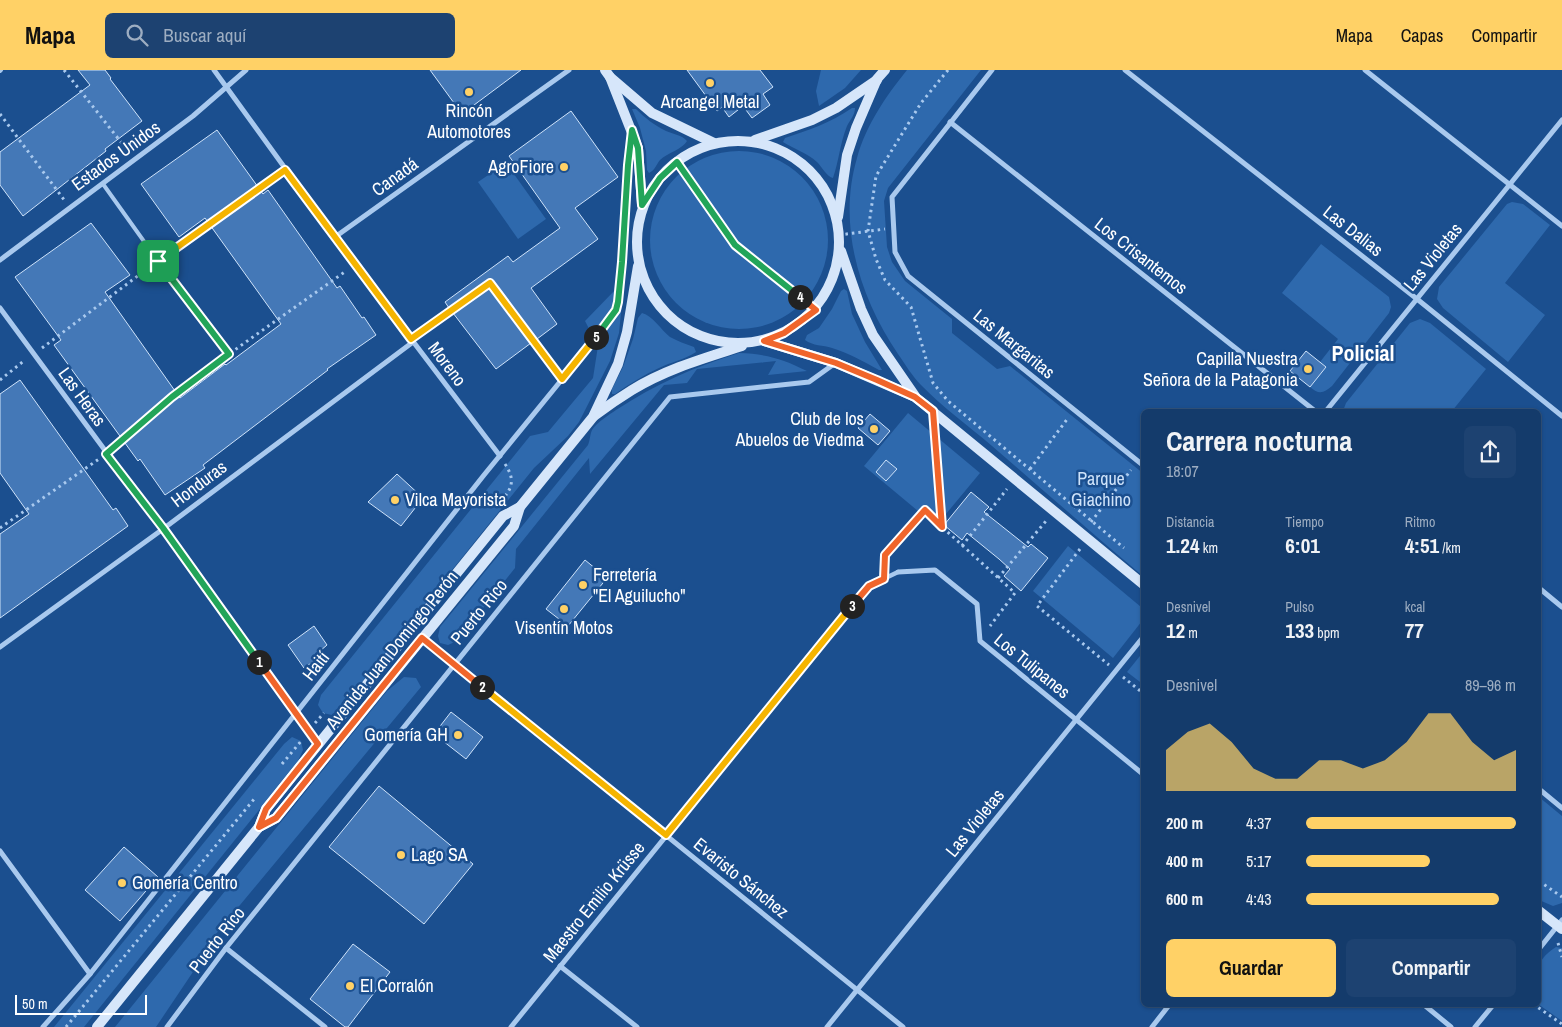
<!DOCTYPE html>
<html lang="es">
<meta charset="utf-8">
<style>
body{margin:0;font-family:"Archivo Narrow",sans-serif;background:#1d4271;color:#f1f3f6;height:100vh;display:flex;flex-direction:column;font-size:19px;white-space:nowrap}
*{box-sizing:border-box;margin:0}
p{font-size:16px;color:#9dadc1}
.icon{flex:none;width:28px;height:28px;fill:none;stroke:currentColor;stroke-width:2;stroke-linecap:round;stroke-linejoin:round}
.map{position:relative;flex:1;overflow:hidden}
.sheet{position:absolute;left:1141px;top:339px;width:400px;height:598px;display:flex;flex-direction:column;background:#143b6b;border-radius:8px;box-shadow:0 1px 4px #0004,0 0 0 1px #33557e}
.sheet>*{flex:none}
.scale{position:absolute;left:15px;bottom:12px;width:132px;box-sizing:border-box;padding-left:5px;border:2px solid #fff;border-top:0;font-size:14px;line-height:18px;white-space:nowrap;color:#fff;-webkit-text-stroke:4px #1b4f8f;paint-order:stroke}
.pin{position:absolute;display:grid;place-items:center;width:42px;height:42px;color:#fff;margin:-21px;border-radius:10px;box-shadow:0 2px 8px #0006}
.km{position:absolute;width:25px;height:25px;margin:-12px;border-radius:50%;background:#222;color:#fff;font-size:14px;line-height:25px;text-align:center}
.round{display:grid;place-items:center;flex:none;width:52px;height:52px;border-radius:8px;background:#1d4271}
.summary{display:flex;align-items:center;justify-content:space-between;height:85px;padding:0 25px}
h1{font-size:28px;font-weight:800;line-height:38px}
.figures{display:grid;grid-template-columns:repeat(3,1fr);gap:8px;height:85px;padding:5px 25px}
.figures div{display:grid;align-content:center}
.figures b{font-size:21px;font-weight:800}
.figures small{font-size:14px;font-weight:400}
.figures p{font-size:14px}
.chart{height:140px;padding:10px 25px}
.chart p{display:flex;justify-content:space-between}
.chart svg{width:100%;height:90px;margin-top:5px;fill:#ffd166;opacity:.7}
.cta{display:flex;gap:10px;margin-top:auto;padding:10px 25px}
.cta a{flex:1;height:58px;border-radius:8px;background:#ffd166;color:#111;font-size:20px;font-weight:800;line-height:58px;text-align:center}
.cta a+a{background:#1d4271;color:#f1f3f6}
ul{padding:0 25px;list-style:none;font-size:16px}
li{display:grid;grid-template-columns:80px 60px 1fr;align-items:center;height:38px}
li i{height:12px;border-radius:6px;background:#ffd166}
header{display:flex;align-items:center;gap:30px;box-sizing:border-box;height:70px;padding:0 25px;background:#ffd166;color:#111}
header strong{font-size:24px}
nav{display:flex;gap:28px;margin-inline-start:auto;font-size:18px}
.search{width:350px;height:45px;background:#1d4271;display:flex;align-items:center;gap:12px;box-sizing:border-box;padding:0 18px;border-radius:8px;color:#9dadc1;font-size:19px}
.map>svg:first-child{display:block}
.green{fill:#2e69ad}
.building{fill:#4478b7;stroke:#cfe3fa}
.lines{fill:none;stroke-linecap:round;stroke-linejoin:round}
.path{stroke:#a9c9ee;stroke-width:3;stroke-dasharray:2.5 4;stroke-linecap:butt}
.service{stroke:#a9c9ee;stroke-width:4}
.pedestrian{stroke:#a9c9ee;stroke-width:4.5}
.minor{stroke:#a9c9ee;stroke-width:5}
.secondary{stroke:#d6e6fa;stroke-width:10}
.split-1-casing{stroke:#fff;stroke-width:10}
.split-2-casing{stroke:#fff;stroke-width:10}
.split-3-casing{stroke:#fff;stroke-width:10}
.split-4-casing{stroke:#fff;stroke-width:10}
.split-5-casing{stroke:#fff;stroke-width:10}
.split-6-casing{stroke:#fff;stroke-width:10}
.split-1{stroke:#22a559;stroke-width:6}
.split-2{stroke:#f0652b;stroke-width:6}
.split-3{stroke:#f5b400;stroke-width:6}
.split-4{stroke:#f0652b;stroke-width:6}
.split-5{stroke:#22a559;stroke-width:6}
.split-6{stroke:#f5b400;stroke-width:6}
.poi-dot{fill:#ffd166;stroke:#1b4f8f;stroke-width:2}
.labels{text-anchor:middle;stroke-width:5;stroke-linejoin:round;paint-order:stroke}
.poi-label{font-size:18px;fill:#fff;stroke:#1b4f8f;text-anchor:start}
.street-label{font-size:18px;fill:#fff;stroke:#1b4f8f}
.park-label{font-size:18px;fill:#cfe3fa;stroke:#1b4f8f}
.district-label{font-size:22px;font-weight:bold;fill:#fff;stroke:#1b4f8f}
</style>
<header>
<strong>Mapa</strong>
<div class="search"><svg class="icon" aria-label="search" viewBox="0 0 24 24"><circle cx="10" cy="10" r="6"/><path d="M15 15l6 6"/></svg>Buscar aquí</div>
<nav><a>Mapa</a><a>Capas</a><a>Compartir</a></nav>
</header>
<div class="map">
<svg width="1562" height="957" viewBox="0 0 1562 957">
<rect width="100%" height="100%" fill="#1b4f8f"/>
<!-- green -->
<g class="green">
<path d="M821 0H861L845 18 819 36 816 21Z"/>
<path d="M907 0H981L888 118 884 131 887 177 892 192 905 211 952 249V263L997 299 1010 296 1144 404V507C1093 464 1043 420 992 376 969 356 942 337 921 315 912 306 905 294 898 284 860 228 837 156 857 88 866 55 886 26 907 0Z"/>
<path d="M852 38H855C855 45 850 50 847 56 840 73 839 91 833 108 827 107 822 97 817 92 807 83 794 79 783 72L785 68C809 60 830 53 852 38Z"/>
<path d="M632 39H636C645 48 654 55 666 61 673 64 682 65 687 71 683 79 667 83 660 90 656 95 655 100 649 103L647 100 646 81 640 58Z"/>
<circle cx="739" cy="170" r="89"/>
<path d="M506 93 546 149 518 169 478 112Z"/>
<path d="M630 99 626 192 619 263 610 291 579 352 568 366 534 398 341 638 332 645 323 643 318 635 321 625 530 366 548 362 593 308 598 276 585 251 616 219 623 104Z"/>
<path d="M1512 132 1523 134 1550 155 1505 213 1545 245 1508 292 1443 238 1437 229 1439 217 1507 134Z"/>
<path d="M1321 174 1389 227 1391 237 1389 243 1332 316C1324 323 1319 325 1310 317L1326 297 1320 292 1338 269 1282 223Z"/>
<path d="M844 219 847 221 852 244 865 272 882 300H879C863 291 848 283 832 278 823 275 813 276 805 270L807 265 819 258 832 239 841 221Z"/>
<path d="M642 243C653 246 661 260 670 267 677 271 686 274 694 277L696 282C684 290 671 292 659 298 644 305 629 314 615 324H612V319L623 297 633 269 638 248Z"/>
<path d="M1420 249 1430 253 1486 299 1452 341H1343L1346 333 1410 253Z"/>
<path d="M739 283C767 284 783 289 807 301L768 305 776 291 697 299 687 313 664 315 590 404 589 388 516 479 515 498 457 571 448 575 440 573 438 566 440 557 588 375C590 371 590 364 592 360 597 352 609 345 616 340 656 314 694 297 739 283Z"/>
<path d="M908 343 980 403 936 456 864 396Z"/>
<path d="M1068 476 1141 537 1143 544 1142 551 1113 588 1033 521Z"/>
<path d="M1144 581V615L1127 602Z"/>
<path d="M404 607 416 608 421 617 206 876 201 890 156 957H115L387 621Z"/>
<path d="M292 667 301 671 303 680 297 693 84 957H54L284 674Z"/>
<path d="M1539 727 1562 746V833L1553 836 1539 830Z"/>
<path d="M1556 877 1562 878V951L1538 934C1544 907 1527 896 1556 877Z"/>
</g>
<!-- building -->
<g class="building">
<path d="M78 0H105L111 8 110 9 142 51 105 79 106 81 23 146 0 115V82L90 15Z"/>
<path d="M430 0H521L462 44Z"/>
<path d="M687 0H760L773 17 763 24 770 35 752 48 743 36 729 47 722 37 717 41Z"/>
<path d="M571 41 618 107 575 138 598 169 531 218 557 254 537 269 491 209 488 210 449 238 445 232 508 186 513 192 560 158 509 86Z"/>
<path d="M217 60 263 124 268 120 337 218 340 216 362 248 364 247 376 265 327 299 328 300 203 395 205 398 165 425 140 389 138 391 54 275 61 270 15 207 91 153 130 205 105 222 180 328 225 294 226 295 281 254 205 148 179 167 141 114Z"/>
<path d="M489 218 531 273 496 299 453 243Z"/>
<path d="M1306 281 1326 297 1310 317 1290 301Z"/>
<path d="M20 310 113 440 116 438 128 456 0 548V464L29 444 0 403V324Z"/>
<path d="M870 344 890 361 878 375 858 358Z"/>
<path d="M886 390 897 399 886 411 876 402Z"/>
<path d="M397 404 423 428 401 456 368 432Z"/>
<path d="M971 422 989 437 984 442 1028 477 1031 474 1048 488 1021 521 1004 506 1010 499 999 489 967 463 962 470 944 455Z"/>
<path d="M585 490 607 508 568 556 546 539Z"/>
<path d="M314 556 327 575 320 581 323 585 304 598 288 575Z"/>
<path d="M451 642 483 667 466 689 434 664Z"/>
<path d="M379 716 473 794 424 854 329 777Z"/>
<path d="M124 777 158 807 120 851 85 820Z"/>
<path d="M353 874 390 902 348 957H345L310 929Z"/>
</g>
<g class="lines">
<!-- path -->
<g class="path">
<path d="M64 0 128 81"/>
<path d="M948 0 921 33 876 106 868 161 876 189 885 210 911 237 933 313 948 331 1124 478"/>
<path d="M0 44 65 131"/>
<path d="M677 92 735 175 816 240"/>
<path d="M839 165 885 159"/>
<path d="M166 185 277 106"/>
<path d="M622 198 626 125"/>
<path d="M201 246 229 284"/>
<path d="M595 268 616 241"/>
<path d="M42 278 151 196"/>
<path d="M0 310 25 290"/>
<path d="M934 361 942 457 1015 523 990 556"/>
<path d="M114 377 172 327 229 284 346 201"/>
<path d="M1030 399 1068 348"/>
<path d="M501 431C513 418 515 409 505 394"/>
<path d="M1091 452 1131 400"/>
<path d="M0 458 99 389"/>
<path d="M962 476 1007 419"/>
<path d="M1080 479 1037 536 1109 595"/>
<path d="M884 497 885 485 925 440 942 457"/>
<path d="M998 508 1046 451"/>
<path d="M1123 607 1144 624"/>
<path d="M315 653 324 643"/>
<path d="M282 694 302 670"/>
<path d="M1539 811 1562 827"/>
<path d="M1558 873 1562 887"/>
<path d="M1533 934 1562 954"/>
<path d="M66 957 255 728"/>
</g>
<!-- service -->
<g class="service">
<path d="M0 1 1 0"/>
<path d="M103 114 158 191 196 239"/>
<path d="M411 269 490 213 562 309"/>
</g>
<!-- pedestrian -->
<path class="pedestrian" d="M869 516 898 502"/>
<!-- minor -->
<g class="minor">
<path d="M214 0 355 195 500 386"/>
<path d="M992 0 892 127 895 182 908 206 1144 396"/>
<path d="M1125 0 1417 229 1562 346"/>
<path d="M1365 0 1562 156"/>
<path d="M950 52 1315 341"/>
<path d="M335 167 569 0"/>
<path d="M0 190 193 46 246 0"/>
<path d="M0 238 163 459 318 674"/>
<path d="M1326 341 1562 50"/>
<path d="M898 502 935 500 977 534 980 571 1144 705"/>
<path d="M1539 518 1562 537"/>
<path d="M422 568 903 957"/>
<path d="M0 577 163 459 413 272"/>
<path d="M1539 719 1562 738"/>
<path d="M0 781 90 904"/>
<path d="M226 878 325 957"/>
<path d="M1539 879 1562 850"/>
<path d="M560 896 637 957"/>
<path d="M1423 934 1451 957"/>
<path d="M43 957 90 904 484 405 590 275"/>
<path d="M167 957 226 878 670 327 809 312 834 294"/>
<path d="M511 957 869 516"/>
<path d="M827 957 1144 566"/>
<path d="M1152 957 1170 934"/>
<path d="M1475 957 1494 934"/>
</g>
<!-- secondary -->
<g class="secondary">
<path d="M605 0 610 7 652 43 714 73"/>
<path d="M610 7 638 78 642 135"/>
<path d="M755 70 812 50 836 38 877 10"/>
<circle cx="738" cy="172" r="101"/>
<path d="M838 147 847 85 856 58 877 9 885 0"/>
<path d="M841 181 861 239 873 265 915 326"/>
<path d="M764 271 836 293 915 327 1144 515"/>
<path d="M594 346C606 337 619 328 632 320 666 299 705 288 742 276"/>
<path d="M259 757 276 748 514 456 520 437 593 347 618 294 627 262 638 196"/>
<path d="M1539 841 1562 859"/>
<path d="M97 957 259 757 266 739 503 446 520 437"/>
</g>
</g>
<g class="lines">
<!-- split-1 casing -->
<g class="split-1-casing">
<path id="split-1" d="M158 191 229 284 172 327 106 384 163 458 259 592"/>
</g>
<!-- split-2 casing -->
<g class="split-2-casing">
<path id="split-2" d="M259 592 318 674 266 739 259 757 276 748 422 568 482 617"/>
</g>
<!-- split-3 casing -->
<g class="split-3-casing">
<path id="split-3" d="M482 617 666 765 852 536"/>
</g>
<!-- split-4 casing -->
<g class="split-4-casing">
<path id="split-4" d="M800 227 816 240 784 263 764 271 836 293 877 310 915 327 933 341 942 457 925 440 885 485 884 509 869 516 852 536"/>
</g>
<!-- split-5 casing -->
<g class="split-5-casing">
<path id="split-5" d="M596 267 616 240 618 232 622 192 628 95 632 60 638 78 642 135 660 108 677 92 735 175 800 227"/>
</g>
<!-- split-6 casing -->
<g class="split-6-casing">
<path id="split-6" d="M158 191 285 100 411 269 490 213 562 309 596 267"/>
</g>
<!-- split-1 -->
<use href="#split-1" class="split-1"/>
<!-- split-2 -->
<use href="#split-2" class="split-2"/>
<!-- split-3 -->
<use href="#split-3" class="split-3"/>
<!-- split-4 -->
<use href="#split-4" class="split-4"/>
<!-- split-5 -->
<use href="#split-5" class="split-5"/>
<!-- split-6 -->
<use href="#split-6" class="split-6"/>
</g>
<!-- markers -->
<g class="poi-dot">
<circle cx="710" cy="13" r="5"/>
<circle cx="469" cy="22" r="5"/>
<circle cx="564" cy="97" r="5"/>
<circle cx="1308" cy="299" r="5"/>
<circle cx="874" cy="359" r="5"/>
<circle cx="395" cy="430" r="5"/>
<circle cx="583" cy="515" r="5"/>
<circle cx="564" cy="539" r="5"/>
<circle cx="458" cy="665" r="5"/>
<circle cx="401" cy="785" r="5"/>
<circle cx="122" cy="813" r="5"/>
<circle cx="350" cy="916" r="5"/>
</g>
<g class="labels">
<!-- poi labels -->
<g class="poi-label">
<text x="710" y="38" text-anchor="middle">Arcangel Metal</text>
<text x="469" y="47" text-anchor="middle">Rincón<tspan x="469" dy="21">Automotores</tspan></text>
<text x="554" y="103" text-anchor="end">AgroFiore</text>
<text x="1298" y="295" text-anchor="end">Capilla Nuestra<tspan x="1298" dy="21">Señora de la Patagonia</tspan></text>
<text x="864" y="355" text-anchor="end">Club de los<tspan x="864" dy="21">Abuelos de Viedma</tspan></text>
<text x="405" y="436">Vilca Mayorista</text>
<text x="593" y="511">Ferretería<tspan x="593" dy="21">"El Aguilucho"</tspan></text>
<text x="564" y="564" text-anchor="middle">Visentín Motos</text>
<text x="448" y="671" text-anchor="end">Gomería GH</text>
<text x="411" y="791">Lago SA</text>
<text x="132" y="819">Gomería Centro</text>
<text x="360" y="922">El Corralón</text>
</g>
<!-- street labels -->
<g class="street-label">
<text transform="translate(116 86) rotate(-36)" y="6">Estados Unidos</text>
<text transform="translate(395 107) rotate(-36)" y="6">Canadá</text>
<text transform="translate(1353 161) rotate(38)" y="6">Las Dalias</text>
<text transform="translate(1141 186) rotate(38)" y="6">Los Crisantemos</text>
<text transform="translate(1433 187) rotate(-51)" y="6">Las Violetas</text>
<text transform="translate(1014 274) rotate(39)" y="6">Las Margaritas</text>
<text transform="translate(447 294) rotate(53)" y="6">Moreno</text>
<text transform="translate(82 327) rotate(54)" y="6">Las Heras</text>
<text transform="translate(199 414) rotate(-37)" y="6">Honduras</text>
<text transform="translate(479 542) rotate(-51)" y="6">Puerto Rico</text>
<text transform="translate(392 580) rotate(-51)" y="6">Avenida Juan Domingo Perón</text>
<text transform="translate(316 596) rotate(-52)" y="6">Haití</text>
<text transform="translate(1032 596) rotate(39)" y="6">Los Tulipanes</text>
<text transform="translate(975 753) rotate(-51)" y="6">Las Violetas</text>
<text transform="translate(741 808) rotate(39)" y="6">Evaristo Sánchez</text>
<text transform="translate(594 832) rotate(-51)" y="6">Maestro Emilio Krüsse</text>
<text transform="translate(217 870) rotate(-52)" y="6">Puerto Rico</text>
</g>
<!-- park labels -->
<g class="park-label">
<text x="1101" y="415">Parque<tspan x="1101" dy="21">Giachino</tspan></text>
</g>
<!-- district labels -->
<g class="district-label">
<text x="1363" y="291">Policial</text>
</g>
</g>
</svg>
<div class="scale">50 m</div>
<div class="pin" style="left:158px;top:191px;background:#1e9e55"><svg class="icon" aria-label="arrive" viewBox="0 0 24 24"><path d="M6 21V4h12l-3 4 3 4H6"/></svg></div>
<b class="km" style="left:259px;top:592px">1</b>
<b class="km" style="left:482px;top:617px">2</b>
<b class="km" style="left:852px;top:536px">3</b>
<b class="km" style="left:800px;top:227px">4</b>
<b class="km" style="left:596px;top:267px">5</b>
<section class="sheet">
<div class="summary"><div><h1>Carrera nocturna</h1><p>18:07</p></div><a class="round"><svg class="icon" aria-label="share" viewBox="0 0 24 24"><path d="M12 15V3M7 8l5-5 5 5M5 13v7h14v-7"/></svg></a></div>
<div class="figures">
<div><p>Distancia</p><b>1.24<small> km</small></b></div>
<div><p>Tiempo</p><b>6:01</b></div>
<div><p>Ritmo</p><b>4:51<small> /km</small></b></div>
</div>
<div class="figures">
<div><p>Desnivel</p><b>12<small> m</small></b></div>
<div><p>Pulso</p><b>133<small> bpm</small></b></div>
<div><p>kcal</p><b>77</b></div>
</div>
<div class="chart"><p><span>Desnivel</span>89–96 m</p>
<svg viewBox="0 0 160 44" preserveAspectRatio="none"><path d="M0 44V24L10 15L20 11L30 20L40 33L50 38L60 38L70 29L80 29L90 33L100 29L110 20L120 6L130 6L140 20L150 29L160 24V44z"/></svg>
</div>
<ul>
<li><b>200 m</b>4:37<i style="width:100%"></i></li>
<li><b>400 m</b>5:17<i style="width:59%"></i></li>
<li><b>600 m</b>4:43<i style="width:92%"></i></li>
</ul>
<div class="cta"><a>Guardar</a><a>Compartir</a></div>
</section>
</div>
